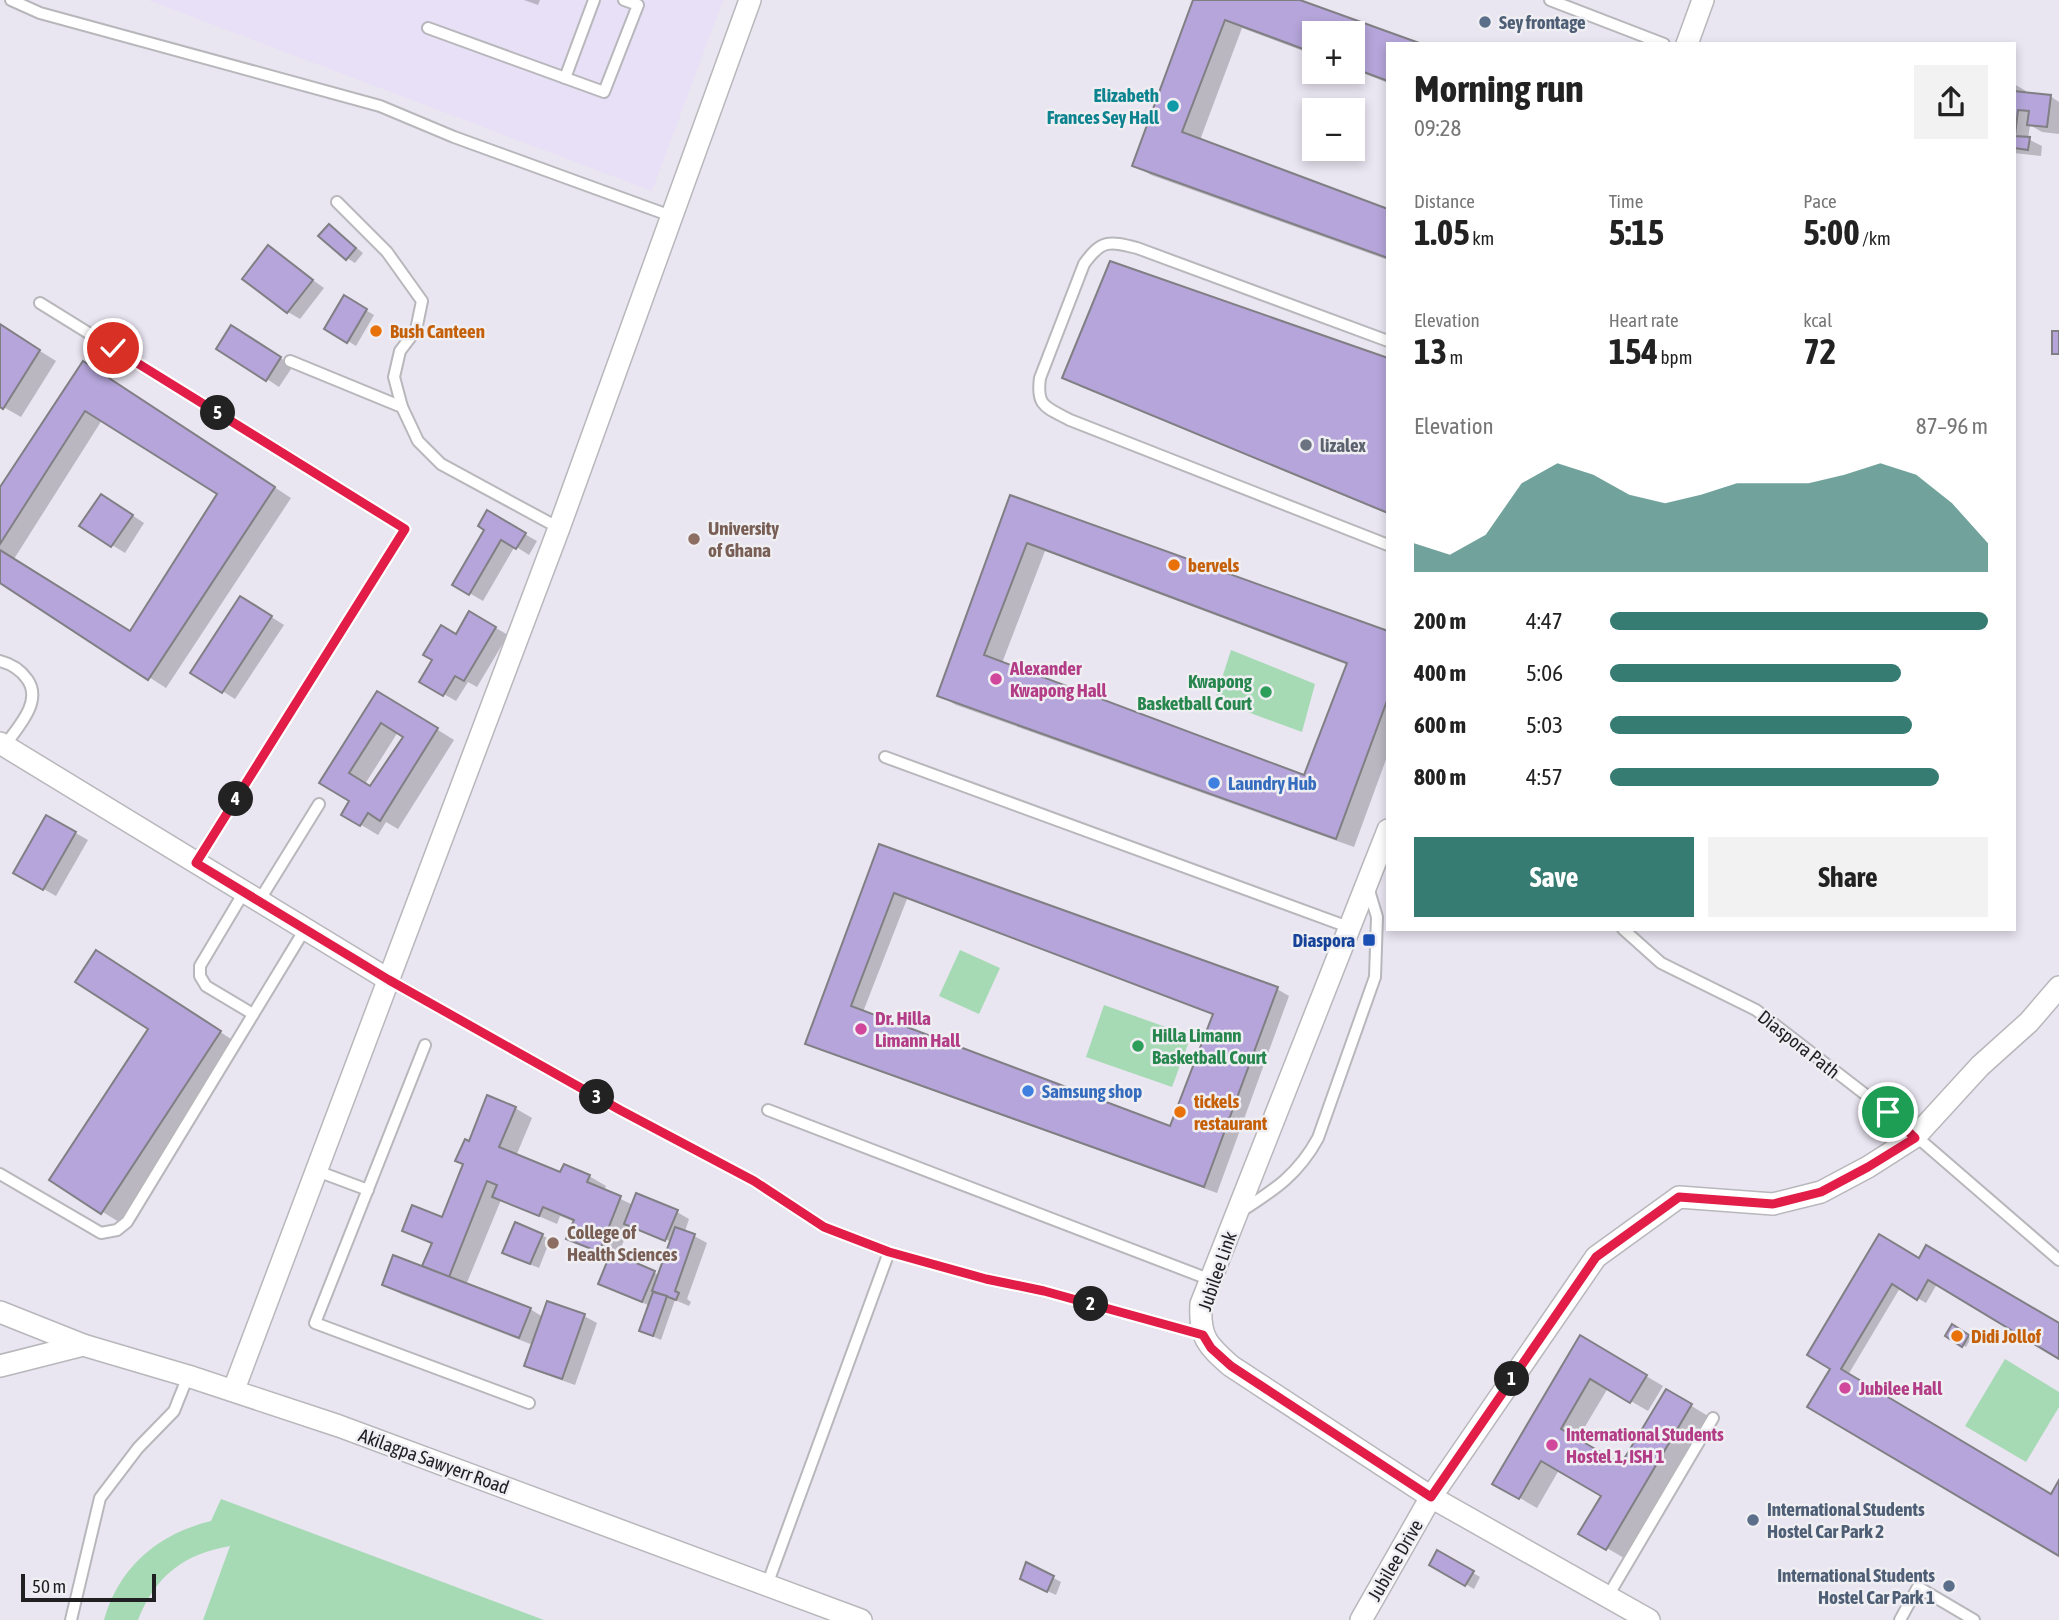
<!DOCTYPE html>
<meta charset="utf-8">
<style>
body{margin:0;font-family:"Asap Condensed",sans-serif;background:#f2f2f2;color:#222;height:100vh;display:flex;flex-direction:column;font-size:26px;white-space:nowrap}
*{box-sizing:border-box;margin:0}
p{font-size:23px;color:#767676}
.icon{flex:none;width:38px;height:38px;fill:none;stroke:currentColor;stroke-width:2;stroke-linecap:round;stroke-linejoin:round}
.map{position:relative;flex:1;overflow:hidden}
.drawer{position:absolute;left:1386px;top:42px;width:630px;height:889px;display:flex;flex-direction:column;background:#fff;border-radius:0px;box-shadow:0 4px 10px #0003}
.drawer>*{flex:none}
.tools{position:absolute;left:1302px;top:21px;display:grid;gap:14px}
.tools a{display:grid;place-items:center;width:63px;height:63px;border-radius:0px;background:#fff;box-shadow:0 4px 10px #0003;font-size:35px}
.scale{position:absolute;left:21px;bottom:18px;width:135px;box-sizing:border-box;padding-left:7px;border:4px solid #201f21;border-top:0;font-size:19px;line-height:24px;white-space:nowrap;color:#201f21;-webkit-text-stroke:5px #efeef2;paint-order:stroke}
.pin{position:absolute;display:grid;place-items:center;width:60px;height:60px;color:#fff;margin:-30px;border:4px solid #fff;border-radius:50%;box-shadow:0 2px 7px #0007}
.km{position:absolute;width:35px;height:35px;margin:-18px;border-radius:50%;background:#222;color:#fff;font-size:19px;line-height:35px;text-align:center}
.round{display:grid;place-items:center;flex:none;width:74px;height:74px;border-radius:0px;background:#f2f2f2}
.headline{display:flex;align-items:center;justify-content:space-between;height:119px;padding:0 28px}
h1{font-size:38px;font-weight:700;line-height:52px}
.metrics{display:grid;grid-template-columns:repeat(3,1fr);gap:10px;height:119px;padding:7px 28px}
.metrics div{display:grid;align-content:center}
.metrics b{font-size:35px;font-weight:700}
.metrics small{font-size:19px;font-weight:400}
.metrics p{font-size:19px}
.chart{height:196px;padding:14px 28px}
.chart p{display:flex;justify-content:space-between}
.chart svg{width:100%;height:126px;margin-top:7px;fill:#367c73;opacity:.7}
.cta{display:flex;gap:14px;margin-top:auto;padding:14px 28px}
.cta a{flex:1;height:80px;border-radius:0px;background:#367c73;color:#fff;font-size:28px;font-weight:700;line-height:80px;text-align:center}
.cta a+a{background:#f2f2f2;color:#222}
ul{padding:0 28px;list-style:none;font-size:23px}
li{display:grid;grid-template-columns:112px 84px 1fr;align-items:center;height:52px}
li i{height:18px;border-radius:9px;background:#367c73}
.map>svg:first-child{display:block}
.built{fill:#e9e5f1;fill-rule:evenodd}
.medical{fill:#e8e0f6}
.green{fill:#a6dab4}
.shadow{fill:#0003;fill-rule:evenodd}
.building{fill:#b5a5da;stroke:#807f83;stroke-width:2;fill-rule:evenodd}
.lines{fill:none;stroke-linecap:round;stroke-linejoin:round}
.service-casing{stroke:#b8b7bb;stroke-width:14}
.minor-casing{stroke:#b8b7bb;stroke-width:24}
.service{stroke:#fff;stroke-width:10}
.minor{stroke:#fff;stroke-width:21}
.route-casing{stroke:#fff;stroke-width:14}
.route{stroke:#e11d48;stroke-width:9}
.service-dot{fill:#5c6f8a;stroke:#efeef2;stroke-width:2.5}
.culture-dot{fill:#0f9aa8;stroke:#efeef2;stroke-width:2.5}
.food-dot{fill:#e8710a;stroke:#efeef2;stroke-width:2.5}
.worship-dot{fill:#6b7280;stroke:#efeef2;stroke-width:2.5}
.education-dot{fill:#8d6e63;stroke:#efeef2;stroke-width:2.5}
.hotel-dot{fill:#d1479c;stroke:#efeef2;stroke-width:2.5}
.leisure-dot{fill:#2e9e5b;stroke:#efeef2;stroke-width:2.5}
.shop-dot{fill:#3f7fe0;stroke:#efeef2;stroke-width:2.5}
.transit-dot{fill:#1a4fb4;stroke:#efeef2;stroke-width:2.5}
.labels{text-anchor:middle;stroke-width:5;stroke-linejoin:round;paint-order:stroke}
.service-label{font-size:19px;font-weight:bold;fill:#4e5e75;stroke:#efeef2;text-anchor:start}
.culture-label{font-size:19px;font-weight:bold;fill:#0d838f;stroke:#efeef2;text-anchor:end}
.food-label{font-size:19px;font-weight:bold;fill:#c56008;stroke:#efeef2;text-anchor:start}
.worship-label{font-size:19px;font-weight:bold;fill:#5b616d;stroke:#efeef2;text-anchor:start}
.education-label{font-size:19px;font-weight:bold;fill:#785e54;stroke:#efeef2;text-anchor:start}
.hotel-label{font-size:19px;font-weight:bold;fill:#b23c85;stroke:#efeef2;text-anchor:start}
.leisure-label{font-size:19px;font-weight:bold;fill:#27864d;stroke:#efeef2;text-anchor:end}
.shop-label{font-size:19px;font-weight:bold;fill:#366cbe;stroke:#efeef2;text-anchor:start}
.transit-label{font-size:19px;font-weight:bold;fill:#164399;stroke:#efeef2;text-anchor:end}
.street-label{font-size:19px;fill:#201f21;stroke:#efeef2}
</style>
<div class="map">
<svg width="2059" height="1620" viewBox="0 0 2059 1620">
<rect width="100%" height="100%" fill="#efeef2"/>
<!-- built -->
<path class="built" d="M0 0H2059V1620H0ZM1314 33H1353V72H1314ZM1388 44H2014V929H1388ZM1314 110H1353V149H1314Z"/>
<!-- medical -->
<path class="medical" d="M148 0H723L652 191Z"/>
<!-- green -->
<g class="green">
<path d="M1231 650 1315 684 1302 732 1215 700Z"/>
<path d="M960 950 1000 968 979 1014 939 996Z"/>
<path d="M1104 1005 1191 1036 1172 1087 1086 1057Z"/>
<path d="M2005 1359 2059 1392V1407L2026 1462 1965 1426Z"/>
<path d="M221 1499 544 1620H203L230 1546C184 1554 155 1576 138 1620H104C119 1567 158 1534 211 1521Z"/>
</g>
<!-- shadow -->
<g class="shadow">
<path d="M524 0H540L538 5Z"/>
<path d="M1195 0H1295L1388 44V83L1353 69V33H1314V55L1242 28 1200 140 1388 211V260L1151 175 1134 165Z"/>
<path d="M2014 84 2026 91 2025 94 2050 96 2059 102V134L2042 132 2030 125 2028 139 2042 146 2041 156 2014 153Z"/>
<path d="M329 226 363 253 355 263 347 258Z"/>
<path d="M268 248 324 288 300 319 288 312Z"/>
<path d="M345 298 374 315 356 346 327 328Z"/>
<path d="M0 326 56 361 21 417 0 405Z"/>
<path d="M244 335 293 366 279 387 267 379Z"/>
<path d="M1388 360V514L1081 387 1064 377Z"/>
<path d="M101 373 291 498 166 688 0 581V491ZM102 420 219 494 131 633 14 559Z"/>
<path d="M1012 498 1388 633V754L1354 847 956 705 939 695ZM1045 551 1348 665 1305 777 1002 663Z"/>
<path d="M114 503 144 523 125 553 81 526Z"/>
<path d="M488 513 537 541 529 555 515 546 483 601 454 584 486 529Z"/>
<path d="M253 605 284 625 235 699 192 672Z"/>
<path d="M470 613 508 635 477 687 468 682 456 701 421 681 434 660 457 636Z"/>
<path d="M395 703 454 740 398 829 386 822 378 835 343 814 352 801 322 782ZM398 732 405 736 371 788 365 784Z"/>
<path d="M47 817 88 840 56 896 15 873Z"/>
<path d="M880 846 1277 989 1289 996 1217 1193 820 1050 808 1043ZM907 899 1215 1015 1171 1128 863 1012Z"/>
<path d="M114 962 237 1043 119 1222 51 1180 150 1029Z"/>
<path d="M515 1108 532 1118 516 1156 561 1174 589 1176 606 1186 604 1191 633 1205 677 1212 689 1219 685 1231 707 1243 687 1299 691 1302 689 1306 675 1300 661 1340 641 1331 650 1306 600 1283 611 1258 568 1238 575 1222 560 1216 557 1224 501 1200 466 1285 530 1309 543 1317 548 1303 584 1316 597 1323 575 1385 539 1372 526 1365 533 1345 401 1294 384 1284 423 1269 433 1245 404 1230 442 1219 465 1164 470 1143ZM630 1226 657 1238 658 1235 671 1242 659 1275 617 1257Z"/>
<path d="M542 1235 550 1240 539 1268 512 1257Z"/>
<path d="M1919 1260 2059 1325V1357L1937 1284 1926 1303 1900 1288 1848 1375 2051 1497 2059 1484V1554L1832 1368 1809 1354Z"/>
<path d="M1953 1327 1971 1338 1966 1347 1947 1336Z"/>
<path d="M1580 1337 1663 1386 1648 1411 1608 1388 1577 1440 1622 1466 1667 1391 1708 1416 1624 1558 1581 1533 1603 1496 1559 1470 1537 1508 1494 1483Z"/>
<path d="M1438 1553 1480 1577 1474 1589 1431 1564Z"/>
<path d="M1027 1564 1061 1582 1056 1595 1030 1583Z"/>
</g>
<!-- building -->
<g class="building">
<path d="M1193 0H1300L1422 44H1388V81L1353 68V33H1314V53L1225 20 1182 132 1388 209V258L1132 166Z"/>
<path d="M2014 91 2051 95 2047 127 2027 125 2029 111 2018 110 2015 136 2030 137 2028 150 2014 148Z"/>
<path d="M329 224 356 248 346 260 318 236Z"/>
<path d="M268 245 313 280 287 313 242 279Z"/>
<path d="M1110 261 1388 358V513L1062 378Z"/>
<path d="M344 295 367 309 347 343 324 329Z"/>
<path d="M0 324 40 350 3 409 0 407Z"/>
<path d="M231 325 281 357 266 381 216 349Z"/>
<rect x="2052" y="331" width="7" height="23"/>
<path d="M83 361 275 487 148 680 0 583V550L130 631 217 494 85 411 0 544V487Z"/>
<path d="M101 494 133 515 111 547 79 526Z"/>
<path d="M1010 495 1388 631V698L1336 839 937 696ZM1027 543 1347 663 1304 775 984 655Z"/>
<path d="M487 510 526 533 516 549 501 540 469 595 452 585 484 530 478 526Z"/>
<path d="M240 596 272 616 222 693 190 673Z"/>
<path d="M469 611 496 627 464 681 455 676 443 696 419 682 432 660 423 655 441 625 456 634Z"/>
<path d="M377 691 438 728 380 821 368 813 360 826 341 815 349 801 319 783ZM381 723 403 737 370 786 349 773Z"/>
<path d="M46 815 76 832 43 890 13 873Z"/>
<path d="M879 844 1278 987 1204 1187 805 1044ZM894 893 1213 1014 1170 1126 851 1006Z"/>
<path d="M96 950 221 1031 101 1214 49 1180 148 1029 75 982Z"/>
<path d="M487 1095 516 1107 499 1147 560 1172 564 1164 590 1175 587 1182 621 1196 599 1252 566 1239 574 1220 543 1207 539 1216 492 1197 497 1185 487 1181 449 1277 422 1266 432 1243 402 1231 412 1205 442 1217 463 1164 455 1161 465 1139 469 1141Z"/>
<path d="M636 1193 678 1210 665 1241 624 1224Z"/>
<path d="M515 1222 543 1234 530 1264 502 1253Z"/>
<path d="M675 1227 695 1234 675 1291 679 1293 676 1300 652 1291Z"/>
<path d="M1879 1234 1919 1258 1926 1245 2059 1323V1359L1928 1280 1917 1300 1892 1284 1841 1369 2051 1494 2059 1480V1556L1807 1407 1830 1369 1807 1355Z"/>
<path d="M611 1252 655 1271 642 1302 598 1284Z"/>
<path d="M393 1255 531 1308 519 1338 382 1285Z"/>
<path d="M653 1292 667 1296 653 1336 639 1331Z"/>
<path d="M547 1301 585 1314 562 1379 524 1366Z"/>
<path d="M1952 1324 1969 1335 1962 1347 1945 1336Z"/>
<path d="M1580 1335 1647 1375 1630 1403 1590 1379 1561 1429 1621 1464 1666 1389 1692 1404 1606 1550 1578 1534 1601 1496 1541 1461 1519 1499 1492 1484Z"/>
<path d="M1437 1550 1474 1571 1465 1586 1429 1565Z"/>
<path d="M1026 1562 1054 1576 1047 1592 1020 1579Z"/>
</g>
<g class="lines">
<!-- service casing -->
<g class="service-casing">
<g id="service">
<path d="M11 0 40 13 380 106 454 137 671 216"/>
<path d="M1550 0 1664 44"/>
<path d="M428 28 604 92 638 5 624 0"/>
<path d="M565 78 594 0"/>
<path d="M337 202 387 252 422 301 416 330 400 351 394 377 402 407 418 441 441 464 559 528"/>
<path d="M40 303 405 529 196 863"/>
<path d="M1388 341 1137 248C1109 241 1102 239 1084 264L1040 378C1036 407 1046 407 1070 420L1388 545"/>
<path d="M290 361 402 407"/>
<path d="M0 661C12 664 20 669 27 679 44 702 16 729 3 748"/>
<path d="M885 757 1351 928"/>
<path d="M244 892 200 966V976L206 986 253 1014"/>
<path d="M259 901 319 804"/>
<path d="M1623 929 1661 963 1756 1010 1888 1112 2059 1260"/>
<path d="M389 980 620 1110 754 1181 824 1227 889 1252 986 1279 1044 1291 1203 1335"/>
<path d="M425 1045 315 1323 529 1403"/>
<path d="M768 1110 1211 1280"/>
<path d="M317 1171 368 1190"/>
<path d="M0 1174 101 1233 117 1230 127 1222 305 929"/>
<path d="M1240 1212C1274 1190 1298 1175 1318 1138L1375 977 1377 917 1368 887"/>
<path d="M767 1585 889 1252"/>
<path d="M1608 1596 1713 1418"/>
<path d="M71 1620 100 1498 138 1448 174 1411 188 1376"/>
<path d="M1900 1620 1918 1587 1974 1620"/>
</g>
</g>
<!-- minor casing -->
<g class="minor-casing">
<g id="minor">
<path d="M1687 44 1703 0"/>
<path d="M0 743 389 980"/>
<path d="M1388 830 1201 1304C1199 1337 1207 1345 1231 1366L1431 1497 1649 1620"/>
<path d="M0 1312 83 1345"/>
<path d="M0 1366 83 1345 188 1376 339 1426 861 1620"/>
<path d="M234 1389 559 528 750 0"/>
<path d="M1361 1620 1431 1497 1596 1257 1679 1197 1773 1204 1821 1192 1868 1167 1915 1137 1980 1066 2029 1022 2059 987"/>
</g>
</g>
<!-- service -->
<use href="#service" class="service"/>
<!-- minor -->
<use href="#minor" class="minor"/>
</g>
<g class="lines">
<!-- route casing -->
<g class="route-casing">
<path id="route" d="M113 348 405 529 196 863 389 980 620 1110 754 1181 824 1227 889 1252 986 1279 1044 1291 1203 1335 1211 1348 1231 1366 1431 1497 1596 1257 1679 1197 1773 1204 1821 1192 1868 1167 1915 1138 1888 1112"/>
</g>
<!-- route -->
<use href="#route" class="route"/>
</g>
<!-- markers -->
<g class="service-dot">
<circle cx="1485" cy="22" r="7"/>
<circle cx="1753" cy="1520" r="7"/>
<circle cx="1949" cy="1586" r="7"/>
</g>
<circle class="culture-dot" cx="1173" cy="106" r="7"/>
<g class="food-dot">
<circle cx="376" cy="331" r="7"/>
<circle cx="1174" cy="565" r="7"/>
<circle cx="1180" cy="1112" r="7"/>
<circle cx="1957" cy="1336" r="7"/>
</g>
<circle class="worship-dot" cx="1306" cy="445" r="7"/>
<g class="education-dot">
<circle cx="694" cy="539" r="7"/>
<circle cx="553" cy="1243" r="7"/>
</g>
<g class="hotel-dot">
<circle cx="996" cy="679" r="7"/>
<circle cx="861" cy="1029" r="7"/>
<circle cx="1845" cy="1388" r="7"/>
<circle cx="1552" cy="1445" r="7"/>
</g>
<g class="leisure-dot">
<circle cx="1266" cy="692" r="7"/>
<circle cx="1138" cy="1046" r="7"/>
</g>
<g class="shop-dot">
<circle cx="1214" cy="783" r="7"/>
<circle cx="1028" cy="1091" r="7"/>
</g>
<rect class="transit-dot" x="1362" y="933" width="14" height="14" rx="3.5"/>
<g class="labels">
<!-- service labels -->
<g class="service-label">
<text x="1499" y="29">Sey frontage</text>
<text x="1767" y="1516">International Students<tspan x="1767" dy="22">Hostel Car Park 2</tspan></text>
<text x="1935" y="1582" text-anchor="end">International Students<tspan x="1935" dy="22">Hostel Car Park 1</tspan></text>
</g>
<!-- culture labels -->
<g class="culture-label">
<text x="1159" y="102">Elizabeth<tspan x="1159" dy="22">Frances Sey Hall</tspan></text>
</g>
<!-- food labels -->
<g class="food-label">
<text x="390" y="338">Bush Canteen</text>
<text x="1188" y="572">bervels</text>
<text x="1194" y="1108">tickels<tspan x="1194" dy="22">restaurant</tspan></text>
<text x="1971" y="1343">Didi Jollof</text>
</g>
<!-- worship labels -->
<g class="worship-label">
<text x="1320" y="452">lizalex</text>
</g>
<!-- education labels -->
<g class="education-label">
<text x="708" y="535">University<tspan x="708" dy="22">of Ghana</tspan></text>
<text x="567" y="1239">College of<tspan x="567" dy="22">Health Sciences</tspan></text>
</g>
<!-- hotel labels -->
<g class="hotel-label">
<text x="1010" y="675">Alexander<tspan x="1010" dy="22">Kwapong Hall</tspan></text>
<text x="875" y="1025">Dr. Hilla<tspan x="875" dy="22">Limann Hall</tspan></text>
<text x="1859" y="1395">Jubilee Hall</text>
<text x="1566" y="1441">International Students<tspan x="1566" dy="22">Hostel 1, ISH 1</tspan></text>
</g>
<!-- leisure labels -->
<g class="leisure-label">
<text x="1252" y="688">Kwapong<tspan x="1252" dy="22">Basketball Court</tspan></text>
<text x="1152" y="1042" text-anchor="start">Hilla Limann<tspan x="1152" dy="22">Basketball Court</tspan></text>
</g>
<!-- shop labels -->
<g class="shop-label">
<text x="1228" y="790">Laundry Hub</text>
<text x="1042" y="1098">Samsung shop</text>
</g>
<!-- transit labels -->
<g class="transit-label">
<text x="1355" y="947">Diaspora</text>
</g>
<!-- street labels -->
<g class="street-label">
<text transform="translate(1799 1044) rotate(38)" y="7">Diaspora Path</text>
<text transform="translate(1217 1271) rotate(-71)" y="7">Jubilee Link</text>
<text transform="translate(434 1461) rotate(20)" y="7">Akilagpa Sawyerr Road</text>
<text transform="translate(1395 1560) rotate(-60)" y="7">Jubilee Drive</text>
</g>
</g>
</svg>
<div class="tools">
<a>+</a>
<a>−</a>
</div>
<div class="scale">50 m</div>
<div class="pin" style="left:1888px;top:1112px;background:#1e9e55"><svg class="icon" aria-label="arrive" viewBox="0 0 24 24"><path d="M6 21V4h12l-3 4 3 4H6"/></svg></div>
<div class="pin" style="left:113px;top:348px;background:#d93025"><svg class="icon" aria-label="check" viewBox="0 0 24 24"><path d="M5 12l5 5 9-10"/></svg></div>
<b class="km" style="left:1512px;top:1379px">1</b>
<b class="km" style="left:1091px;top:1304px">2</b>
<b class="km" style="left:597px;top:1097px">3</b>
<b class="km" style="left:236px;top:799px">4</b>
<b class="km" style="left:218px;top:413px">5</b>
<section class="drawer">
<div class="headline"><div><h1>Morning run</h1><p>09:28</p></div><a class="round"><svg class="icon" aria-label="share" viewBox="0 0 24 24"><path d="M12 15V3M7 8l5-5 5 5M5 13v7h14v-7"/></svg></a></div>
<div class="metrics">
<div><p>Distance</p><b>1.05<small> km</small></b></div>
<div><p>Time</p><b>5:15</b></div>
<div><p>Pace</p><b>5:00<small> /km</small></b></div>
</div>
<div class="metrics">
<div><p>Elevation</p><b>13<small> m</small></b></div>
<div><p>Heart rate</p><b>154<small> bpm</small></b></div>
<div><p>kcal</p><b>72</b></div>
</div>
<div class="chart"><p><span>Elevation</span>87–96 m</p>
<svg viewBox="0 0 160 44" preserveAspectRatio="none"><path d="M0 44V34L10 38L20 31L30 13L40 6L50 10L60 17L70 20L80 17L90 13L100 13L110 13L120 10L130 6L140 10L150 20L160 34V44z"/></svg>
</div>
<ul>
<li><b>200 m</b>4:47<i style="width:100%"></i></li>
<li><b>400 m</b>5:06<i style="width:77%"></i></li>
<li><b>600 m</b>5:03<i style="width:80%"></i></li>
<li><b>800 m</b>4:57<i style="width:87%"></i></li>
</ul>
<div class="cta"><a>Save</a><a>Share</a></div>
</section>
</div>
